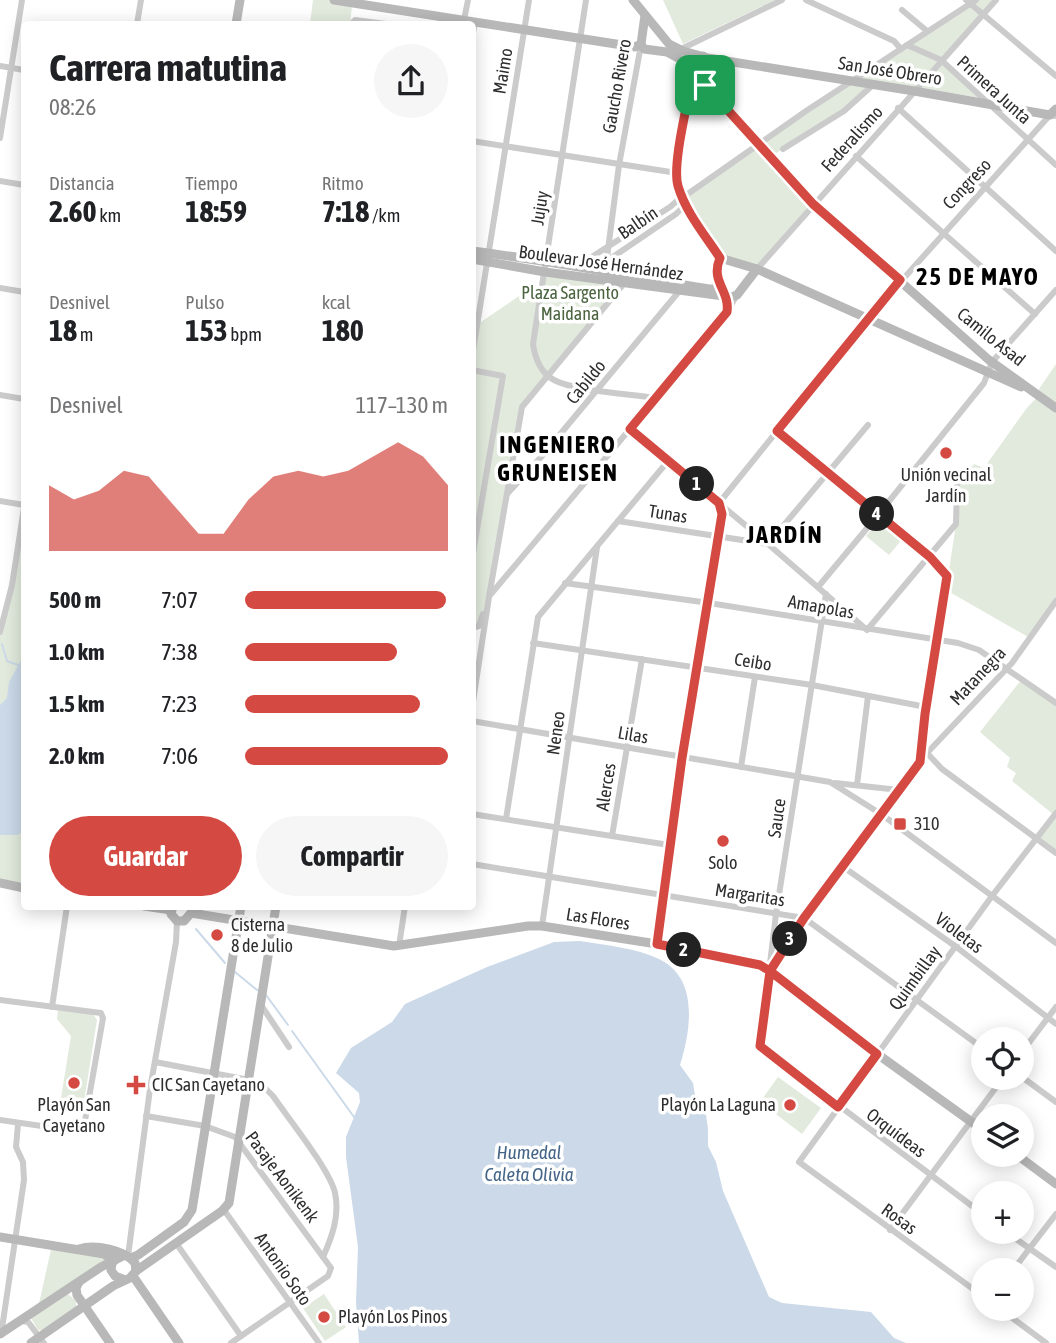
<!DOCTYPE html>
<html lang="es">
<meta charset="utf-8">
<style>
body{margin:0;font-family:"Asap Condensed",sans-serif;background:#f6f6f6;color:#202124;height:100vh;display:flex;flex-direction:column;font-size:26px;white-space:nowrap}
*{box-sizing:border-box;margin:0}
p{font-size:23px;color:#757577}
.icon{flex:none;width:38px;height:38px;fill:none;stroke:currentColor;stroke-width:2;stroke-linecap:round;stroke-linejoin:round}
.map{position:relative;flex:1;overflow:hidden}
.side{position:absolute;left:21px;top:21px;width:455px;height:889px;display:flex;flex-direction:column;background:#fff;border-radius:7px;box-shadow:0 4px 18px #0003}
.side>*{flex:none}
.buttons{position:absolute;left:971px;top:1027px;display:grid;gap:14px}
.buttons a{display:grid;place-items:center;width:63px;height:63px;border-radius:50%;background:#fff;box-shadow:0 4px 18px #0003;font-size:35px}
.pin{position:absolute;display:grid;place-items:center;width:60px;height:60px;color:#fff;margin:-30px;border-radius:14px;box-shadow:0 4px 10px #0006}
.km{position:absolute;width:35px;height:35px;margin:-18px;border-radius:50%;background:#222;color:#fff;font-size:19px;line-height:35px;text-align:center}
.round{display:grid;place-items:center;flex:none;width:74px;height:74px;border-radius:37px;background:#f6f6f6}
.headline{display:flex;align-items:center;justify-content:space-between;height:119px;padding:0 28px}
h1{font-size:38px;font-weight:700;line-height:52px}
.metrics{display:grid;grid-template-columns:repeat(3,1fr);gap:10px;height:119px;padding:7px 28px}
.metrics div{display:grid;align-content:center}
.metrics b{font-size:30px;font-weight:700}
.metrics small{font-size:19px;font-weight:400}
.metrics p{font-size:19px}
.chart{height:196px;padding:14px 28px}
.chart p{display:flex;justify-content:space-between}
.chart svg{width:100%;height:126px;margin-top:7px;fill:#d44941;opacity:.7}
.button{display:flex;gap:14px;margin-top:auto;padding:14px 28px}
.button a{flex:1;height:80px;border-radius:42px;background:#d44941;color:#fff;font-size:28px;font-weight:700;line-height:80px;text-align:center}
.button a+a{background:#f6f6f6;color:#202124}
ul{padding:0 28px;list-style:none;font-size:23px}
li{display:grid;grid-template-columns:112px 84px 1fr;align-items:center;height:52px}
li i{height:18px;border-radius:9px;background:#d44941}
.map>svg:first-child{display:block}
.green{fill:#e2eadd}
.water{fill:#cbd9e8}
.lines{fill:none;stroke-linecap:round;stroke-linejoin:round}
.stream{stroke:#cbd9e8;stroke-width:2}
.street{stroke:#cbcbcb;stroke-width:6}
.secondary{stroke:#b8b8b8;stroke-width:9}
.route-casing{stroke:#fff;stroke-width:14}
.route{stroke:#d44941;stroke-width:9}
.poi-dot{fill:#d44941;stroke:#fff;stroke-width:2.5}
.labels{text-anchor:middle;stroke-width:7;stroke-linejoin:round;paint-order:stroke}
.street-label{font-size:18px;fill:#2e2e2e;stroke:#fff}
.park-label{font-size:18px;fill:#4c6540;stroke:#fff}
.poi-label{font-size:18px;fill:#2e2e2e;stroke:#fff;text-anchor:start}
.water-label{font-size:19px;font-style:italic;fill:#446588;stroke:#fff}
.district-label{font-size:24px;font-weight:bold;letter-spacing:2px;fill:#000;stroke:#fff}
</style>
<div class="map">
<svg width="1056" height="1343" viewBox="0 0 1056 1343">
<rect width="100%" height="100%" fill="#fff"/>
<!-- green -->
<g class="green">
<path d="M313 0H334L352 6 350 24H310Z"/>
<path d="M663 0H775L683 44Z"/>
<path d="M976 0H996L914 91 874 84 844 111 770 157 813 204 757 269 720 258 682 198Z"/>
<path d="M943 64 980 98 922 88Z"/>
<path d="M545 272 624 283 522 407 489 597 480 622 472 628V328L519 296 540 300Z"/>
<path d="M1056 364V601L1030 638 946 590 956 524 957 486 974 464 984 468 1026 409 1039 395V389Z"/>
<path d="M24 508V888L0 883V632Z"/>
<path d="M884 521 904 537 889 555 866 536 878 522Z"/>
<path d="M1022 679 1056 703V853L1036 839 1054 815 1012 781 1016 773 1007 767 1010 758 980 732Z"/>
<path d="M58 1010 93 1014 97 1020 84 1102 61 1098 71 1036 57 1019Z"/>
<path d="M778 1077 821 1108 802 1134 760 1102Z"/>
<path d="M52 1245 123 1256 38 1308Z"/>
<path d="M68 1294 76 1301V1307L42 1330H38L31 1318Z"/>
<path d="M324 1294 346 1327 325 1341 303 1308Z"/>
</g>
<!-- water -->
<g class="water">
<path d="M24 655V832L17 835H0V705L7 698 9 682Z"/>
<path d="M580 941C605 945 636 948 659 959 699 978 691 1030 680 1065L693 1083 695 1095 705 1108 708 1129V1146L716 1162 723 1191 769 1297 782 1303 871 1312 894 1338 906 1343H359L356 1302 358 1247 346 1157V1137L360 1102 359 1093 336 1073 351 1048 392 1022 405 1004 487 967 554 942Z"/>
</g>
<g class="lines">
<!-- stream -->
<g class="stream">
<path d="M2 644 7 661 18 665"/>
<path d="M196 929 225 963"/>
<path d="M235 972 257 990"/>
<path d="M266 995 288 1025"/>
<path d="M292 1031 354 1117"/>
</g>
<!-- street -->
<g class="street">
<path d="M586 0 533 344C535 358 541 373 554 380 574 391 632 394 656 398"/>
<path d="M806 0 894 41 901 49"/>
<path d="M966 0 1056 76"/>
<path d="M902 10 927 31"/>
<path d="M464 20 468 0"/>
<path d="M137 24 141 0"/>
<path d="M351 24 355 20 386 24"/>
<path d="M472 39 475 22"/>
<path d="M907 45 941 60 1056 165"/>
<path d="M679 50 782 0"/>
<path d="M0 66 24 70"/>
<path d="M690 71 691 83C687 107 672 165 678 186 686 213 705 235 720 258"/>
<path d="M898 108 1056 251"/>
<path d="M0 138 22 0"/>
<path d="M472 141 677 173"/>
<path d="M783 149 844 111 874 84"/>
<path d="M856 156 1035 314"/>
<path d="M0 181 24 185"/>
<path d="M682 198 806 111 976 0"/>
<path d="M607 261 676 214 683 207 684 201"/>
<path d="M576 267 670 207 678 200 679 194"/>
<path d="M757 269 996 0"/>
<path d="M605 273 619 165 641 45"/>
<path d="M0 288 24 292"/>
<path d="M472 357 529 0"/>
<path d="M472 370 503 376 472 559"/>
<path d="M0 395 24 399"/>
<path d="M630 429 768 544 867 630 956 524 957 486"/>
<path d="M777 431 930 557 947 576 925 714 921 761"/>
<path d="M507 494 542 456 681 289"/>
<path d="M0 501 24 505"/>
<path d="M719 503 869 317 1050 115 1056 116"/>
<path d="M618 521 768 544 868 425"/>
<path d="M565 583 709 603 958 643 979 650 1056 703"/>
<path d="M818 587 878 515 984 383 992 362 1056 290"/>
<path d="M491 594 656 398 727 312 737 295"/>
<path d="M826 594 776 914 760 1046 984 1215"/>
<path d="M472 628 479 626 483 614"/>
<path d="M0 632 12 585 24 508"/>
<path d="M533 643 812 685 926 707"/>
<path d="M472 708 489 597 522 407 626 281"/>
<path d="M472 721 830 782 881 814 1056 943"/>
<path d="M927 753 942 769 1056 853"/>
<path d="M741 767 755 677"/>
<path d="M835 783 899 790"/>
<path d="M857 785 868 696"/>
<path d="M472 814 669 845"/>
<path d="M506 819 538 617 668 461"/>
<path d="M612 836 642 659"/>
<path d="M472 864 804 918 984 1049"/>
<path d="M842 866 955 946 1056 1024"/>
<path d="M542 926 597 547"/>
<path d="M657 944 682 758 719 536 722 514 719 503"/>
<path d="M399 946 405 906"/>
<path d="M772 966 804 918 927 753 1012 663 1056 601"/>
<path d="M0 1000 101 1013 103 1018 83 1132 0 1120"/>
<path d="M261 1005 289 1047"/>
<path d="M52 1007 67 906"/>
<path d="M1022 1052 1056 1007"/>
<path d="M155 1062 249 1080 264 1087 273 1096C288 1118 330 1170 335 1193 340 1215 332 1237 323 1257"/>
<path d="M1022 1077 1056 1102"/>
<path d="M146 1116 205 1126 235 1137 331 1268 328 1276 231 1343"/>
<path d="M224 1210 319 1343"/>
<path d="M890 1230 1003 1078"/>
<path d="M1006 1232 1056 1267"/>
<path d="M176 1243 241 1336"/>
<path d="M128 1256 150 1089 176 942 177 921"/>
<path d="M1013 1270 1056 1214"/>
<path d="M984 1297 799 1162 992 896 1056 813"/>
<path d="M1000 1309 1046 1343"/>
<path d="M22 1321 28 1322 44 1343"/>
<path d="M1 1335 24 1180 23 1162 16 1147 18 1124"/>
</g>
<!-- secondary -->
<g class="secondary">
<path d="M334 0 635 47 641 44"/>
<path d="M633 0 669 44 683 51 708 58 914 91 1050 115 1056 109"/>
<path d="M236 24 240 0"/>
<path d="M641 44 644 49 667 52 680 59 813 204 989 360 1056 408"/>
<path d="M641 44 645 15"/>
<path d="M703 56 707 65 705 78 711 87"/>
<path d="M472 251C552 261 630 276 709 289H716L718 282"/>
<path d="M472 259 545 272 731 297 737 295 757 269"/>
<path d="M726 296 716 273 720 258 757 269 1021 387"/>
<path d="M0 883 24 888"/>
<path d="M144 906 171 910"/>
<path d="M173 906 171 914 177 921H184L191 913"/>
<path d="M191 913 394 946 528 926H542L657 944 760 965 770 971 869 1048 984 1131"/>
<path d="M1017 1155 1056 1184"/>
<path d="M0 1237 104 1254 114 1261"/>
<path d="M131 1258 138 1255 184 1222 192 1210 241 906"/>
<path d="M112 1263 111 1270 115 1276 125 1280"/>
<path d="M136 1271 222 1211 229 1203 276 906"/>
<path d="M133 1276 179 1343"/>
<path d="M79 1282 76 1288 77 1295 110 1343"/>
<path d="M0 1334 101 1267 123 1256"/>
<path d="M31 1343 113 1286 130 1278 136 1271 135 1263C125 1250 95 1244 79 1249"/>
</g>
</g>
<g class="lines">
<!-- route casing -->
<g class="route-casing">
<path id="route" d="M705 85 697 77 691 83C687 107 672 165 678 186 686 213 705 235 720 258 710 282 730 290 727 312L630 429 719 503 722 514 682 758 657 944 760 965 770 971 760 1046 838 1107 877 1054 770 971 804 918 920 762 925 714 947 576 930 557 777 431 900 280 813 204 705 85"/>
</g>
<!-- route -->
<use href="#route" class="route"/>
</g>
<!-- markers -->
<g class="poi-dot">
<circle cx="946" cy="453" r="7"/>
<rect x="893" y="817" width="14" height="14" rx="3.5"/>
<circle cx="723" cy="841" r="7"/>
<circle cx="217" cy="935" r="7"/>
<circle cx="74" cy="1083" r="7"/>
<path d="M132.5 1074.5h7v7h7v7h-7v7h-7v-7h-7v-7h7z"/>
<circle cx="790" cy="1105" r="7"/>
<circle cx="324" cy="1317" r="7"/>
</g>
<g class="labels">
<!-- street labels -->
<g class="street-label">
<text transform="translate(503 71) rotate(-81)" y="6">Maimo</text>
<text transform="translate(890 71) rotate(9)" y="6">San José Obrero</text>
<text transform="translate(617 86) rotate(-80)" y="6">Gaucho Rivero</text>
<text transform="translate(994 90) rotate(42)" y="6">Primera Junta</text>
<text transform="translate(852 139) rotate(-48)" y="6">Federalismo</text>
<text transform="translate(967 184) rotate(-47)" y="6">Congreso</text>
<text transform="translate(540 208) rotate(-81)" y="6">Jujuy</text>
<text transform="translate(638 223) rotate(-34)" y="6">Balbín</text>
<text transform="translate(601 263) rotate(8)" y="6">Boulevar José Hernández</text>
<text transform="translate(991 337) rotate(39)" y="6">Camilo Asad</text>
<text transform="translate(586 382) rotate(-51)" y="6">Cabildo</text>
<text transform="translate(668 514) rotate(9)" y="6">Tunas</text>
<text transform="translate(821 607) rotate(10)" y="6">Amapolas</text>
<text transform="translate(753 662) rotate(9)" y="6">Ceibo</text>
<text transform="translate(978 676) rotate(-47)" y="6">Matanegra</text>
<text transform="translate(556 733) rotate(-82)" y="6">Neneo</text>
<text transform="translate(633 735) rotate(10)" y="6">Lilas</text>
<text transform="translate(606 787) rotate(-81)" y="6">Alerces</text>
<text transform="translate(777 818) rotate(-82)" y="6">Sauce</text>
<text transform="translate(750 895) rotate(9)" y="6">Margaritas</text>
<text transform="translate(598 919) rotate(9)" y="6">Las Flores</text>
<text transform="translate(959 933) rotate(37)" y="6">Violetas</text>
<text transform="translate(915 978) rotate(-54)" y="6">Quimbillay</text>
<text transform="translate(896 1133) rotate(37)" y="6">Orquídeas</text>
<text transform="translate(282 1177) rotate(53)" y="6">Pasaje Aonikenk</text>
<text transform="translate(899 1219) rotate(36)" y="6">Rosas</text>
<text transform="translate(283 1269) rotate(55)" y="6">Antonio Soto</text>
</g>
<!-- park labels -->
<g class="park-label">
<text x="570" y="299">Plaza Sargento<tspan x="570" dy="21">Maidana</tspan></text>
</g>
<!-- poi labels -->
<g class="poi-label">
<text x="946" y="481" text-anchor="middle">Unión vecinal<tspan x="946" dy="21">Jardín</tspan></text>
<text x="914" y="830">310</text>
<text x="723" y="869" text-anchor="middle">Solo</text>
<text x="231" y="931">Cisterna<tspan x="231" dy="21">8 de Julio</tspan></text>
<text x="152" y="1091">CIC San Cayetano</text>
<text x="74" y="1111" text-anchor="middle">Playón San<tspan x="74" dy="21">Cayetano</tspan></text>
<text x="776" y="1111" text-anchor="end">Playón La Laguna</text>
<text x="338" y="1323">Playón Los Pinos</text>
</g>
<!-- water labels -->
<g class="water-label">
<text x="529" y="1159">Humedal<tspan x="529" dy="22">Caleta Olivia</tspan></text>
</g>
<!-- district labels -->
<g class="district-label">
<text x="978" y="285">25 DE MAYO</text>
<text x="558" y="453">INGENIERO<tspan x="558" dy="28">GRUNEISEN</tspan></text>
<text x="785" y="543">JARDÍN</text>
</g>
</g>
</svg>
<div class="buttons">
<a><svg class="icon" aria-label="locate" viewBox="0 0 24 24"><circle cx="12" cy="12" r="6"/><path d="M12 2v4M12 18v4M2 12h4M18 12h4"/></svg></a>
<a><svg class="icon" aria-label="layers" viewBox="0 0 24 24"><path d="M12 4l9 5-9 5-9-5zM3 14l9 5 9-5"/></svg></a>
<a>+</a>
<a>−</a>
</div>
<div class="pin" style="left:705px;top:85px;background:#1e9e55"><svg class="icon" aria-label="arrive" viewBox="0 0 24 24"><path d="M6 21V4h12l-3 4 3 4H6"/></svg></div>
<b class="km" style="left:697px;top:484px">1</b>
<b class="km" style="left:684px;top:950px">2</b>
<b class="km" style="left:790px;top:939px">3</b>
<b class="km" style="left:877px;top:514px">4</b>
<section class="side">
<div class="headline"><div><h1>Carrera matutina</h1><p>08:26</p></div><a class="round"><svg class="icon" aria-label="share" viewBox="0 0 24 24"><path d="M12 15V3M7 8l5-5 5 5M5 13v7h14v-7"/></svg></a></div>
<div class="metrics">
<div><p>Distancia</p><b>2.60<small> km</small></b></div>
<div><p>Tiempo</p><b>18:59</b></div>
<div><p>Ritmo</p><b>7:18<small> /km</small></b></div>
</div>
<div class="metrics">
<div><p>Desnivel</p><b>18<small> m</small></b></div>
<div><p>Pulso</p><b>153<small> bpm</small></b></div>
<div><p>kcal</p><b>180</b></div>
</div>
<div class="chart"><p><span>Desnivel</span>117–130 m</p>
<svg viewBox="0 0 160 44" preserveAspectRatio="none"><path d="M0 44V21L10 26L20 23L30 16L40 18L50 28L60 38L70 38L80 26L90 18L100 16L110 18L120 16L130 11L140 6L150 11L160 21V44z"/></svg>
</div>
<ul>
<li><b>500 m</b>7:07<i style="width:99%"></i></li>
<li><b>1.0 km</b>7:38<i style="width:75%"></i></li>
<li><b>1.5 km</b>7:23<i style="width:86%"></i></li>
<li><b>2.0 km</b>7:06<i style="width:100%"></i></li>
</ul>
<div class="button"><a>Guardar</a><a>Compartir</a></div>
</section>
</div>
